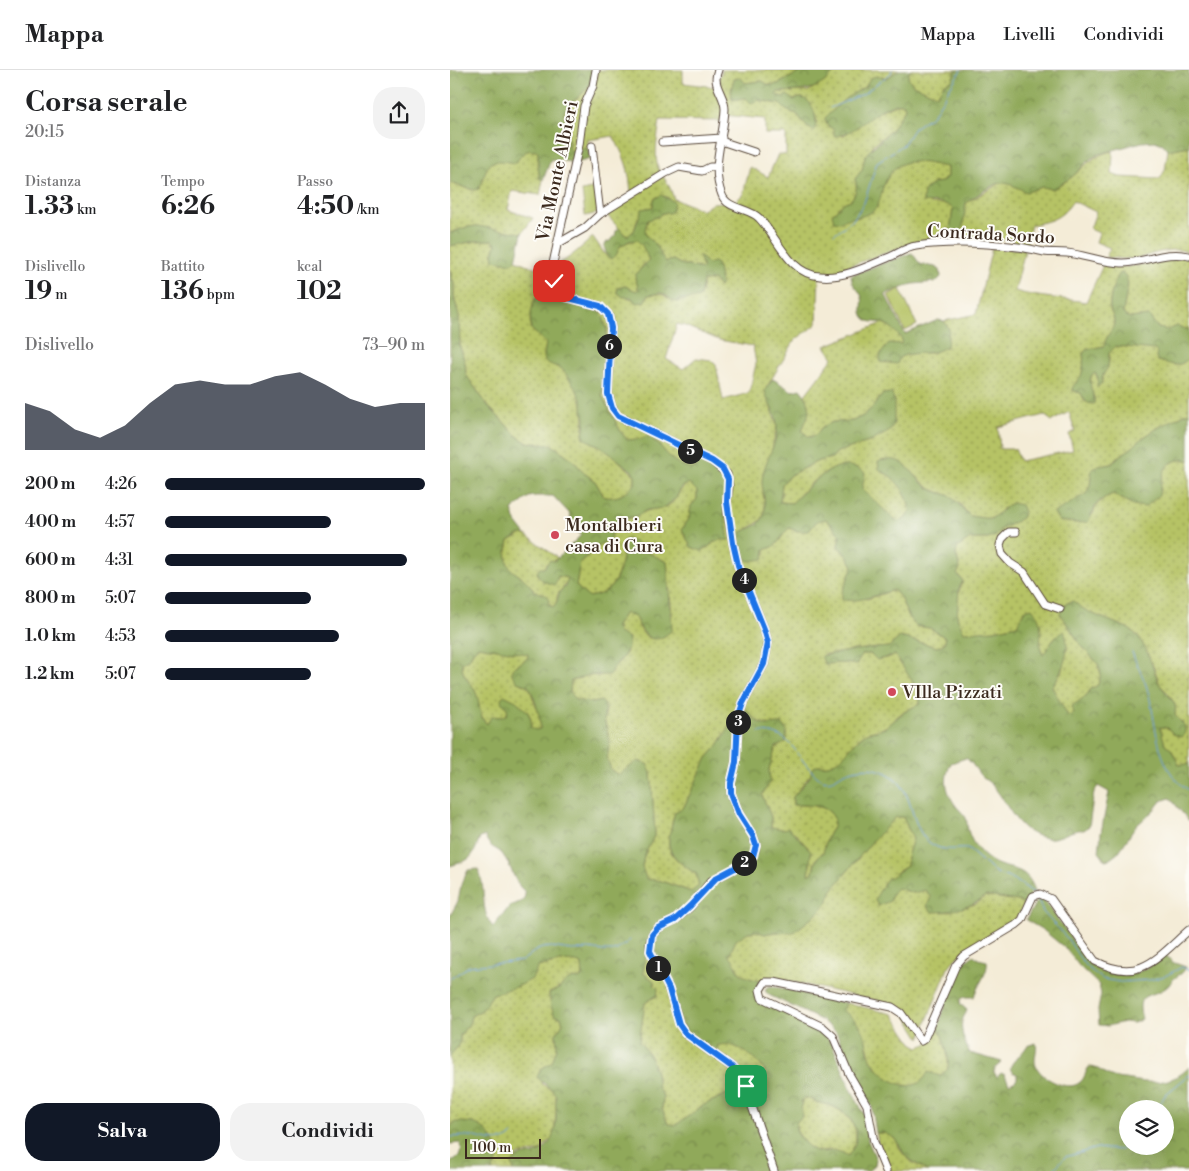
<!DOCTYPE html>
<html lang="it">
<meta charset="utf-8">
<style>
body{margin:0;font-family:"Libre Bodoni",serif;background:#f2f2f2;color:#202124;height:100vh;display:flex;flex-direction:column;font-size:19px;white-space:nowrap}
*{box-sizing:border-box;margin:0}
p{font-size:16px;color:#757577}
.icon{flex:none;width:28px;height:28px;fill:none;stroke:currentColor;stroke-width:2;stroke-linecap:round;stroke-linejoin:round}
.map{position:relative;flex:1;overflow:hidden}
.details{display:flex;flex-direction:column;background:#fff;width:450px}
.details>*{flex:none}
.buttons{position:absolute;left:669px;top:1030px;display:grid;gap:10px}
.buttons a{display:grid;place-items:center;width:55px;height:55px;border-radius:50%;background:#fff;box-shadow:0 5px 20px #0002;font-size:25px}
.scale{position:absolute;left:15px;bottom:12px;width:76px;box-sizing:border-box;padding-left:5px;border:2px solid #3b2a1e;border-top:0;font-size:14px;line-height:18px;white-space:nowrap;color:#3b2a1e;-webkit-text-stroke:4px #fdfcf7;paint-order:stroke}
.pin{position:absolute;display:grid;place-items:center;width:42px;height:42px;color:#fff;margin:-21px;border-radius:10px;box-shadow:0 2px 8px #0006}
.km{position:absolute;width:25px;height:25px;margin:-12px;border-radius:50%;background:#222;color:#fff;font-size:14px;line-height:25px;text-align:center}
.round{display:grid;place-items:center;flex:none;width:52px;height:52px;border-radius:20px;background:#f2f2f2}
.headline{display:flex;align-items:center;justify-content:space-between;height:85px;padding:0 25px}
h1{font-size:28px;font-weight:700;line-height:38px}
.metrics{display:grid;grid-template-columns:repeat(3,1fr);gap:8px;height:85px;padding:5px 25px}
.metrics div{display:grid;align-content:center}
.metrics b{font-size:25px;font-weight:700}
.metrics small{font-size:14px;font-weight:400}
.metrics p{font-size:14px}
.chart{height:140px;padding:10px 25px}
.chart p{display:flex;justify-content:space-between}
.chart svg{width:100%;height:90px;margin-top:5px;fill:#111827;opacity:.7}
.action{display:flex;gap:10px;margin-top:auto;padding:10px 25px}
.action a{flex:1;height:58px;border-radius:20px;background:#111827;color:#fff;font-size:20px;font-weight:700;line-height:58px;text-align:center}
.action a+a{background:#f2f2f2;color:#202124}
ul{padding:0 25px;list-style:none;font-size:16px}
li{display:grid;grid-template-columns:80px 60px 1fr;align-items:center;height:38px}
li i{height:12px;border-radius:6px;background:#111827}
header{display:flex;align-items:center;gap:30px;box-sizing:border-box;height:70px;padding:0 25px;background:#fff;border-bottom:1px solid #e0e0e0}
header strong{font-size:24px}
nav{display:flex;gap:28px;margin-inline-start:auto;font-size:18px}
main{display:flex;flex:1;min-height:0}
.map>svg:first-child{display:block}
.grass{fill:url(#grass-dots);stroke:#787642;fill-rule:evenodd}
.forest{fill:url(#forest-crowns);stroke:#666a3c;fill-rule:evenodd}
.garden{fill:#b6c365;stroke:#787642}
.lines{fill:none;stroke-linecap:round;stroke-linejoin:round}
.stream{stroke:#6b9ed7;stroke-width:1}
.minor-casing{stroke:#57473a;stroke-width:9}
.minor{stroke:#fff;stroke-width:7}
.route-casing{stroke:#fff;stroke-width:10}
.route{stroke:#1a73e8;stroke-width:6}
.poi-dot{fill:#d1495b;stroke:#fdfcf7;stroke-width:2}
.labels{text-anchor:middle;stroke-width:4;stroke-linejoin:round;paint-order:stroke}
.street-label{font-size:18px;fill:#3b2a1e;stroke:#fdfcf7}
.poi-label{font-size:18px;fill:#3b2a1e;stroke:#fdfcf7;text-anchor:start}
</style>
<header>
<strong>Mappa</strong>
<nav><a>Mappa</a><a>Livelli</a><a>Condividi</a></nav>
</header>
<main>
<section class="details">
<div class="headline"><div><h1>Corsa serale</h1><p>20:15</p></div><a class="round"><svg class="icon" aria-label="share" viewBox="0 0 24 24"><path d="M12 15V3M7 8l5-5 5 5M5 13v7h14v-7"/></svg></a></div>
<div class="metrics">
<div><p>Distanza</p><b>1.33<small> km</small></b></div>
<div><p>Tempo</p><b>6:26</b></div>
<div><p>Passo</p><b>4:50<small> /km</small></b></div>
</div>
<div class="metrics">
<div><p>Dislivello</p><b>19<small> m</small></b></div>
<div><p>Battito</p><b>136<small> bpm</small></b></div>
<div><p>kcal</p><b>102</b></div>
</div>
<div class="chart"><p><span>Dislivello</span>73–90 m</p>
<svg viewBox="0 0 160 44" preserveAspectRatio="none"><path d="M0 44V21L10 25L20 34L30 38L40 32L50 21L60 12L70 10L80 12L90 12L100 8L110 6L120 12L130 19L140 23L150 21L160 21V44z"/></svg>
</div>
<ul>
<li><b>200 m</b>4:26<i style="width:100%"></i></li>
<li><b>400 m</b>4:57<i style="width:64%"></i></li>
<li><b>600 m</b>4:31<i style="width:93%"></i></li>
<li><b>800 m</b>5:07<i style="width:56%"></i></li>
<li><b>1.0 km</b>4:53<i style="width:67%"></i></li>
<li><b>1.2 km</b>5:07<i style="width:56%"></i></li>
</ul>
<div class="action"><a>Salva</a><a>Condividi</a></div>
</section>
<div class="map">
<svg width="739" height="1101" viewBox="0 0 739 1101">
<defs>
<pattern id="grass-dots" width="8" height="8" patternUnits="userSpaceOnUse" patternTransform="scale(1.25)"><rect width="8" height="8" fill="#b6c365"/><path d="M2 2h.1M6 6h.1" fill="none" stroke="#959f53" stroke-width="1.8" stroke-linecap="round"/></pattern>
<pattern id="forest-crowns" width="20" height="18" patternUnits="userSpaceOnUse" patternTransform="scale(1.25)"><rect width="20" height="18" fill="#90a95a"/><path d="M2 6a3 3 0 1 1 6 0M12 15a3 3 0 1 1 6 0" fill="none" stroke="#778a4a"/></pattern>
</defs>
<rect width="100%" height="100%" fill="#fdfcf7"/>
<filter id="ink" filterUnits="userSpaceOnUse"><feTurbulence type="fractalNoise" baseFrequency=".02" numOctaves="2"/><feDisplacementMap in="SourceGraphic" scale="10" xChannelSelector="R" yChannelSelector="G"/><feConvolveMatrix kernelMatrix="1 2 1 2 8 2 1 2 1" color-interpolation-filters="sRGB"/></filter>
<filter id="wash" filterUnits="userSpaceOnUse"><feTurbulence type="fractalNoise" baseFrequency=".0096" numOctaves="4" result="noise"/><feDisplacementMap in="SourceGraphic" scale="20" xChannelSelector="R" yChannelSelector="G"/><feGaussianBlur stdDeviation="1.12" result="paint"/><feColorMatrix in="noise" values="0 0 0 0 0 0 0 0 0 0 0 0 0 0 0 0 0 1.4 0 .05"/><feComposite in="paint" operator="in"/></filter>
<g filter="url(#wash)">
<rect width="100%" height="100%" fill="#f4ecd7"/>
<!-- grass -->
<g class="grass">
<path d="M143 0H233V13L266 17 272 0H354L328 14 319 15 312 11 295 13 282 29 296 28 330 34 336 40 347 44 357 57 367 53 365 45 355 29 351 28 344 30 325 25 327 22 359 21 381 6 386 0H449L437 8 426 6 416 16 395 29 375 48 377 55 393 66C406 57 438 31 454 34L455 39 441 60 423 75 412 100 405 109C408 118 406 123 401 130L395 132 382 144 390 152 399 147H409L427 137C430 120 439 94 459 91 468 90 487 95 497 97V106L492 112 483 113 480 134H496L503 138 499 169 483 168 469 171 396 197 389 207H369L367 254 345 270 315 320 327 356 313 424C319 451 311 451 290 463L289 479 315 485V479C328 479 330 466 339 458L347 461 367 451 376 449 390 465 388 476 398 487 403 496 392 523 417 529 444 520 450 527 459 548 466 556 480 558 496 568 494 574 487 577 450 567 440 577 405 580 383 584H375V594L396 593 406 595 412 584H422L434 589 445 585C453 598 471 619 470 634 463 637 455 641 449 645 443 650 439 656 431 659 427 661 421 661 416 663 398 674 393 699 368 695L343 727V735C356 735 385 733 384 754 384 758 380 760 379 764 376 769 375 777 373 783 365 787 364 795 363 803L359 805 361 781 344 762 321 757V747L312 725 320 712 319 699 326 677 336 672 333 654C311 655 310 655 296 639L285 647 267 677 257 688 234 737 225 742C223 750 218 767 219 775 220 788 236 797 246 804L249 816 242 822 211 811 196 809 192 797 194 786 205 764 201 703 188 692 168 705 161 700 157 688 160 672 154 649 156 640 151 631 144 633 125 630 120 623 121 611 139 605 149 606 169 592 177 582 167 563 166 556 175 543 185 547C192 564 196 573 215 566L222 545 217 492 196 482 185 472 173 477C172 492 168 515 153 523 149 525 143 526 138 527L126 516 130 492 153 473 160 470C165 451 169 452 186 446 191 444 195 441 200 440 206 438 213 439 219 435 229 428 227 420 239 413L247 421V429L241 436 239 449 232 459 241 477 252 481 268 470 274 446 273 434 275 426 248 388 247 396 242 399C223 395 218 385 206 371L189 369 177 370 171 362 152 326 157 260 153 247 148 238 90 225 85 228 80 250 81 259 96 273 94 286C100 291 108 295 113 300 128 314 137 339 133 358L144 373 156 380 185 405V414C176 424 168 429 154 427L145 411 134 403 122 389 102 375 76 372 67 366 38 336 16 305 15 293 10 277 9 246 4 227V214L0 200V176L25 171 43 170 46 175 43 183 44 190 61 193 66 190C74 193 84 199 93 198 112 197 129 179 143 167L157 187C168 180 173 171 187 170L193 175 199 190 193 195 185 208 189 219 186 221 175 216 168 218 167 222C175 228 185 229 194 232L198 225C216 222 212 226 226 232 236 228 243 228 251 222L253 211 265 210 266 214 270 209 267 194H257L250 186 253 199 230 194 223 190 216 192C211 187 211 183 207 177 204 171 197 169 194 161L198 150 215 142 224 132 215 126 207 127 204 129 203 137 196 138 187 150 184 161 178 166 174 164 156 144 213 106 220 118 224 129 253 140 263 133 286 131 293 124 300 97 318 107 328 84 336 85V64H315V49L273 45 272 51 210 50C208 66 202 90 211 104L181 123C179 98 175 87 163 66L138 70V79L135 78 125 83 118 78 119 73 114 44 115 39 139 17ZM227 254 235 256 269 270 303 276 306 294 299 323 273 330 266 295 261 290 246 288 233 299 216 289Z"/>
<path d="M462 0H506L502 10 494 14 487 25C478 23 472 17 464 16L458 8 459 2Z"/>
<path d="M739 76V182C720 176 706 184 688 188 677 190 667 188 656 187L660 178 646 172 649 163 640 159 646 142 623 131C611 149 601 151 581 155L565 221C588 228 612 228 636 232L654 193 675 197 695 194 716 186 739 188V260L727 256 718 261 708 258 699 246 680 248 675 247 673 242 678 213 667 207C663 216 659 229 660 239 661 244 665 248 664 254 662 262 656 266 654 276L636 280 633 284 634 293 631 308 626 312V322L631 323 635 332 645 329 640 321 641 306 645 303 651 314 653 305 659 292V283L666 276C671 275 698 278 703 279 718 284 718 306 739 288V342L711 356 691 369 683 377 667 388 662 394 649 396 642 399 640 416 636 424 613 439 609 451 628 453 643 444C646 432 652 429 663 424L683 435 709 425C712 405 713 387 739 390V694L729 695 721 679 715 674 709 657 718 658 723 664 735 656 725 646V635L718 623 710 615 704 598 687 565 677 558 633 540 623 531 615 534 610 544 631 575 648 594 651 604 648 615 641 619 636 626 628 632 624 644 618 646 602 617 612 600 617 579 606 566 593 586 590 581 591 572 575 540 567 555 545 560 514 563C512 558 508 552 507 547 505 536 508 521 513 511L507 504 510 498 506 485 507 478 520 469H538L554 458 553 438C542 452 536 450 520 446L509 433 498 426 479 418 451 392 432 402C448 407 459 426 460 442L454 450 446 452 411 419 413 410 377 402 360 414 342 433 330 432 332 414 340 405 368 391 382 388 387 382 422 371 443 339 444 329 440 323 433 324 422 338 413 346 403 351 383 352 372 357 366 365 359 367 352 361 359 334 355 325 383 288 375 276 433 253 446 260 453 270 451 274H439L430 285 450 287 460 283H483L499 259 494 251 526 244 542 178 574 179 562 170 531 171 511 170 516 133 552 112 568 116 576 122 592 117 603 119C610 115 617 111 623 106 638 94 642 85 663 81L662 104 670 107 710 109 715 100 718 80ZM619 342 625 361 619 364 623 380 570 391 565 379H550L548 357 594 345 602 351Z"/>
<path d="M79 80 88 81C88 88 88 102 90 109L93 110 90 125 62 121 58 140 83 148 72 163C54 162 37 156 19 157 13 157 6 162 0 163V113L23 120 32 112 33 105 40 92 46 89 65 93 73 82Z"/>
<path d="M72 464 76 465 108 488 96 494 94 498 105 515 108 506 118 508C116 516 112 518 108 524 106 530 108 532 103 537L99 535 100 530 93 524 84 521C71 498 49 507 59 471Z"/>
<path d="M28 576 78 583V588L62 599 72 614 76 615 80 618C82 631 93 644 90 659L86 660 81 658C80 654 81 650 80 646 76 638 66 630 57 628L56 636 58 641 56 645C48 648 41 645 37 654 28 645 30 632 25 621 20 611 11 606 12 593L20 588 22 583Z"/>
<path d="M446 747H453L463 769 457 787V796L447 802 442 823 447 818 464 823 475 820 495 842 526 834 536 826 568 831 574 834C571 840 569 846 564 851 559 856 550 859 544 863 527 872 509 882 498 898L470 968 452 939 447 935 325 908 317 907 310 911C293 906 289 907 283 889L279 886 286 869 298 862 306 861 315 864 324 862 343 863 370 841 377 833 381 821 425 768Z"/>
<path d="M204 883 219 913 228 943 237 962 268 981 267 975C285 970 305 987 315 1000L313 1008 306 1015 277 1024 254 1035 227 1055 218 1054 212 1039 213 1026C204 1015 209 1012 205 1000 202 990 197 979 189 972L195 933C202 928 205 920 204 911L193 903 195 888Z"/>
<path d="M119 890H124L132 894 133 905 129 909 122 908 110 918 99 923C100 943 108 938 113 953L106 964 107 978 102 992 91 999 92 1014 101 1019 106 1026V1043L104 1066 90 1081 69 1085 62 1093 64 1101H42L45 1096 6 1052 0 1057V987L10 972V965L19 954 21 946 32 940 43 924 55 919 88 897Z"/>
<path d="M396 933 443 944 462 973 469 977 477 974 488 958C494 967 500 989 498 1000L490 1006 475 1008 467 1015 457 1016 442 1012 431 1003 421 989 413 961 393 941Z"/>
<path d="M356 1028 363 1029 366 1033C384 1033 408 1048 406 1069 406 1075 401 1081 398 1086L384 1080 366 1081 356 1075 346 1060V1052L352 1047 351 1031Z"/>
<path d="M426 1063C449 1062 445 1075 456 1087 462 1093 470 1096 477 1101H441L429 1077Z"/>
</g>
<!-- forest -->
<g class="forest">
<path d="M0 0H143L139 17 115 39 114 44 118 67V78L125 83 135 78 138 79 140 89 126 93 101 89 93 110 90 109C88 102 88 89 88 81 73 79 74 83 65 93 33 87 40 94 29 119L24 120 0 113Z"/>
<path d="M354 0H386C370 22 352 21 328 22L326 25 333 27 337 25 344 30C347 29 349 28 352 28 363 29 369 52 364 61L357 57 347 44 336 40 330 34 310 30 301 33 296 28 282 30 281 20 284 9 291 8 295 13 312 11 319 15 328 14Z"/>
<path d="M449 0H462L459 2 458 8 464 16C472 17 478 23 487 25L494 14 502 10 506 0H739V76L718 80 713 74 705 71 692 72 649 84 640 89 622 107 603 119 592 117 576 122C568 118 562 114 554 113 546 111 523 128 516 133L511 170 499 169 503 139C495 130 483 134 473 132 472 119 480 113 492 112L497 106V97C468 92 447 82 433 117 431 123 430 134 425 139 416 149 402 145 390 152L384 151 382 144 395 132 401 130C406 123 408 118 405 109L412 100 415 86 419 81 441 60 455 39 454 34C431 29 408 66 384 66V60L377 55 375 48 395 29 416 16 420 8 426 6 437 8Z"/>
<path d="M211 125 224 132 222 141 219 143H212L209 146 198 150C190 169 200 165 208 178 211 183 211 187 216 192L223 190 230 194 253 199 249 185 257 194 264 192 267 194 271 213 269 217 264 210 253 211 250 226C243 230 234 229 226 232 221 231 216 224 211 223 208 223 202 225 198 225L194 232 186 233 181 227H173L167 222 168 218 175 216 186 221 189 219 185 208 186 204 199 190 192 175 187 170 179 171 169 177 167 184 161 189 157 187 154 176 157 172 160 171 162 168 165 166 166 161 169 158 174 164 177 166 184 161 192 139 203 137 204 129Z"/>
<path d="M27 156 72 163 66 190 61 193 44 190 43 183 46 175 43 170 25 171 0 176V163L17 157Z"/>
<path d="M462 183 470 194 485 197 490 200 491 207 486 212 463 214 435 224 455 264 488 250 494 251 499 259 497 276C483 287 466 280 450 287L447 294 430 292V285L439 273 451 274 452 270C447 263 441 255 432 253 425 251 419 254 414 247 409 240 415 232 411 225 406 215 402 217 401 205Z"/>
<path d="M0 200 4 214V227L9 246 10 277 15 293 16 305 38 336 67 366 76 372 102 375 122 389 134 403 145 411 154 427C168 429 176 424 185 414V405L181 400 150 376 133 368 135 348 132 341V331L125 317 112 299 95 292 94 286 96 273 81 259C79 238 84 221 106 218L112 224 148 238 153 247 157 260 152 326 171 362 177 370 189 369 197 366C217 377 217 394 243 399L247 396 248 387 259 391 275 406 277 416 273 434 279 470H268L252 481 241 477 232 459 239 449 241 436 247 429V421L239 413 231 418 226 428 214 438 197 440 186 446 176 448 166 454V460L161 464 160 470 152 473 130 492 126 516 138 527C143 526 149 525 153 523 172 513 171 486 175 469L185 472 196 482 217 492 222 560C203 578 194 567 185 547L175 543 166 556 168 563 179 568C179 588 166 590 159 605H139L121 611 120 622 125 630 143 633 151 631 155 635 154 649 160 672 157 688 161 700 168 705 188 691 197 694 201 703 205 764 194 786 192 797 196 809 211 811 241 822 249 816 246 804C236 797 220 787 219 774 218 767 223 750 225 742L234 737 257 688 267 677 292 638C300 641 303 651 312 654 317 656 326 654 333 654L337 661 336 672 326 677 319 699 320 712 312 725 321 747V757L332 759 339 758 361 781 359 805 363 803C365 795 365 787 373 783 375 777 376 769 379 764 381 760 384 758 384 754 385 733 356 735 343 735V727L360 707 362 698 368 695C391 699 398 676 415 664 419 661 425 662 430 660 438 657 443 651 449 646 455 641 463 637 470 634 471 620 453 598 445 585L427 590 421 584H413L406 595 396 593 375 594 371 586 405 580 439 577 450 567 487 577 494 574 496 568 480 558 466 556 459 548 450 527 444 520C425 525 413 532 392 530V523L403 496 398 487 388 476 390 465 376 449 367 451 359 461H347L339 458C330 466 329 478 315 479L314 489 299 491C286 482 289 477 290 463 295 460 306 457 310 452 320 441 312 424 312 411 313 392 328 375 327 356 327 342 316 333 315 320L323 309 342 321 350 319C365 337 359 342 352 361L359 367 366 365 372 357 383 352 403 351 413 346 422 338 433 324 441 323 444 329V353L440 361 422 371 387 382 382 388 368 391 340 405 332 414 330 432 342 433C361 415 388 381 415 403L412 419 446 451 454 450 460 442C459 427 451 415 440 406 436 403 432 402 429 399L428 392C456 382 460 406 479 418 485 422 492 423 498 425 507 430 512 439 520 446L541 449 561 433 571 435 574 442 572 448 550 460 546 466 538 469H520L507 478 506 485 510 499 507 504 513 511 509 518 507 547 514 562 545 560 567 555 575 540 582 538C599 558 585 573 593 585L606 566 614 561C622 580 612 601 602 617L618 646 624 644 622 636 636 626 641 619 648 615 651 604 648 594 631 575 610 543 615 534 623 531C638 545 658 549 677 558 696 568 701 595 709 613 713 621 721 626 725 635 726 637 725 642 725 646L735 656V663L731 667 723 664 718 658 710 657 715 674 721 679 729 695 739 694V751L720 728 711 731 704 740 686 756 668 783 660 789 655 790 649 782 651 763 659 722 648 716 644 722 639 756 634 760C621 758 611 770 597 768 567 764 560 736 543 716 540 712 535 710 531 706 526 700 524 695 516 688L501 693C493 709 496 722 506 736 509 740 514 744 516 748 517 751 517 756 518 760 521 771 527 780 537 788 557 804 575 791 585 821L582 822 574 834 568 831 536 826C521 838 501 842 482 842L477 836 481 827 475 820 464 823 447 818 442 823 440 831 428 836 425 829 436 810 457 796V787L463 769 453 747H446L425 768 381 821 377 833 370 841 343 863 324 862 315 864 305 861 298 862 286 870 279 886 283 889C289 907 293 906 310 911L306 921 309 929C331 945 368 950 382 974L400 1017 415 1046 418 1071 426 1089 425 1095 418 1101H64L62 1093C73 1081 77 1088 89 1082 105 1074 107 1053 106 1037 105 1034 107 1029 106 1026 103 1018 92 1013 87 1007L91 999 102 992 107 978 106 964 113 953 111 947 105 946 101 937 99 923C102 921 108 920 110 918 117 911 119 907 129 909L133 906 132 894C119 888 102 893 88 897L82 909 69 916 43 924 32 940 21 946 19 954 10 965V972L0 987V846L8 831 11 815 18 800 28 799C37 817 29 841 43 857L60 836 72 831 75 826V822C63 812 63 798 53 785 46 776 41 781 35 766L30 768C22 789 21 790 0 796ZM85 426H103L119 443 125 460 131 465 108 488 104 491 100 490 94 498H90L87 502C89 511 97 513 105 515L108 506 118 508 115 517C106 522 110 531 103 537L99 535 98 526 84 521C71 498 49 507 59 471L71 464 76 465 66 452 62 440 79 427ZM28 576 78 584V588L62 599V604L67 612C70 613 76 614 78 616 83 621 92 651 90 659L86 660 81 658V649L77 641 66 631 54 625 51 629 52 633 56 636 58 641 56 645 52 647 42 646 37 654C27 646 31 632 25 621 20 611 11 606 12 593L20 588 22 583ZM204 883 219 913 228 943 237 962 257 976 268 982 267 976C284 969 305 988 315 1000L313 1008 306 1015 277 1024 254 1035 226 1055 218 1054 212 1039 213 1026C204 1015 209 1012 205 1000 202 990 197 979 189 972L195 933 201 929 207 926 208 919 204 915V911L193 903 195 888ZM356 1028 363 1029 366 1033C384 1033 408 1047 406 1068 406 1075 401 1081 398 1086 382 1076 380 1084 367 1081 358 1079 343 1063 346 1053 347 1052 351 1047 352 1047L351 1031Z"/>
<path d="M670 203 675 205 678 213 673 242 675 246 680 248 699 246 708 258 718 260 727 256 739 260V288C727 299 723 294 708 291L706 287 707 282 705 280 666 276 659 283 658 297 653 305 651 314 647 317 648 307 645 303 641 306C638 319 646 326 644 334 635 334 635 330 631 323L622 320C623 314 626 314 629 309 634 303 634 291 633 284L636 280 654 276C656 266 662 261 664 254 665 247 661 244 660 238 659 228 664 211 670 203Z"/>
<path d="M739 342V390C713 387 712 405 709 425L695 437 683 435 663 424C642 433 648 434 638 452L628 453 609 451 604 443 636 424 640 416 642 399 649 396 662 394 667 388 683 377 691 369 711 356Z"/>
<path d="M587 830 595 831 640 894 657 902 685 903 698 898 715 884 722 892 736 897C732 905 731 903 725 908 722 910 720 915 717 917 702 929 684 919 692 949L684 953 674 952 658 956 649 955 648 940 651 924 649 915 630 897 615 878 593 860 576 850Z"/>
<path d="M524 885 528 889 537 891C539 903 527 915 524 927H515L511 929 510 934 517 940C516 944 513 947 512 951 510 960 515 975 520 983L552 992 545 998 544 1002 547 1007 551 1003 555 1005 559 1014 564 1012 567 1009V1004L562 1002 560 998C563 989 573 984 577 976L586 973C588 980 583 989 586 996 591 1008 617 1022 629 1013 635 1009 635 1002 639 997 649 997 652 1003 661 1006 665 1008 671 1009 676 1009 698 1014 723 1015 739 997V1101H477L455 1086 450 1076 444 1068 434 1063H426L422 1037 408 1013 386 962 371 950 319 925 315 921 317 917 321 916 396 933 393 941C401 946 407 951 412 959 417 968 416 980 421 989 431 1009 465 1030 478 1002L490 1006 498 999C500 989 494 967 488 958L506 902 512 894ZM678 1039H715V1076H678Z"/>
<path d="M6 1052C14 1052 23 1052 30 1056 38 1061 49 1076 48 1086 48 1091 44 1097 42 1101H0V1093L9 1086 12 1078 10 1073 0 1074V1057Z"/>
</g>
<!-- garden -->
<g class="garden">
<path d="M146 118 149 143 135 146 132 121Z"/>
<path d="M450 219 467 255 455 261 438 225Z"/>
</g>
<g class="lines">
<!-- stream -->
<g class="stream">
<path d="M380 38 413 24 441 3 442 0"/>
<path d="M384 164 403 150 414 133 427 92 453 75 464 58 483 45 511 0"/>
<path d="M682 582C686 593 692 604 696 615 708 650 703 699 739 720"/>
<path d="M309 662C341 662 342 680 361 700 364 704 368 708 373 710 383 713 388 705 397 702 413 696 431 697 444 708 466 724 459 766 487 777 497 781 507 778 518 779L546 803 565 810 584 823"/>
<path d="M588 829 593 842 617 868 632 891 638 898 653 909 670 912 700 910 715 906 732 897 739 900"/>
<path d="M0 909 19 896 72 891 85 881 92 878 102 877 121 880 139 879 153 881H163L167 880 180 870"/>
<path d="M706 1039 716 1024 739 1005"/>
<path d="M0 1067C5 1067 11 1066 16 1066 35 1067 47 1077 63 1065"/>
<path d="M602 1101 615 1087 647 1078 670 1080 678 1076"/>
</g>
</g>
</g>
<g filter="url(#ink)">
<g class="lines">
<!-- minor casing -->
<g class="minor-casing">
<g id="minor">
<path d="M146 0 143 16 134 36 129 75 102 198 104 211 107 222 115 227 149 236 158 244 161 258 158 324 162 338 168 346 262 391 277 404 279 416 277 432 278 446 283 473 288 495 314 559 318 573 314 594 293 633 288 648 286 692 281 713V723L289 744 303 766 306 775 305 781 298 791 261 811 241 836 225 850 208 858 202 865 200 873V881L219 919 229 953 236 964 282 997 295 1016 324 1101"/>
<path d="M268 0C261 15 275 25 275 39 274 68 260 96 272 125 277 139 299 138 309 148 328 168 339 204 370 206 394 209 420 195 442 186 450 182 458 177 466 176 499 171 535 173 568 177 577 178 585 180 594 182 602 183 609 182 617 183 635 185 653 193 672 193 695 193 716 180 739 186"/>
<path d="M271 71 304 82"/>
<path d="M212 72 272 68"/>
<path d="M142 76 150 144"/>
<path d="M107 174 135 158 150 144 216 103 229 97 252 101 260 97H266"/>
<path d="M566 462H559L552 469 550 475 552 484 560 493 574 502 595 534 610 539"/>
<path d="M436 1101 424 1072 417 1035 399 1004 383 966 373 957 312 928 310 920 315 912H324L442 937 451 943 471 971 474 969 506 895 514 886 566 855 572 850 583 826 590 824 601 829 645 891C690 914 707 888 739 860"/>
</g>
</g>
<!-- minor -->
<use href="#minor" class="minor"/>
</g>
</g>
<g class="lines" filter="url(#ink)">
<!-- route casing -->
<g class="route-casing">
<path id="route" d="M104 211 108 222 115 227 150 236 158 244 161 258 158 324 162 338 168 346 262 391 273 399 278 409 277 432 283 473 288 495 314 559 318 573 314 594 293 633 288 648 286 692 281 713V723L289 744 303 766 306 775 303 786 298 791 266 808 240 836 225 850 208 858 202 865 200 881 219 919 229 954 236 964 282 997 296 1016"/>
</g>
<!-- route -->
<use href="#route" class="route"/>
</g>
<!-- markers -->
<g class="poi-dot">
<circle cx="105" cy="465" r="5"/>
<circle cx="442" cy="622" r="5"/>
</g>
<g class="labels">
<!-- street labels -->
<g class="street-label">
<text transform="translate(107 101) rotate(-78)" y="6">Via Monte Albieri</text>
<text transform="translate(541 164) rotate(3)" y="6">Contrada Sordo</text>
</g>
<!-- poi labels -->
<g class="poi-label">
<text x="115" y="461">Montalbieri<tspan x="115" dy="21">casa di Cura</tspan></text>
<text x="452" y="628">VIlla Pizzati</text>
</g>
</g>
</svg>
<div class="buttons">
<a><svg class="icon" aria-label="layers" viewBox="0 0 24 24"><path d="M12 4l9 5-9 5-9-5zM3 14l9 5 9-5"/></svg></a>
</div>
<div class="scale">100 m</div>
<div class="pin" style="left:296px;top:1016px;background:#1e9e55"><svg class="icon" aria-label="arrive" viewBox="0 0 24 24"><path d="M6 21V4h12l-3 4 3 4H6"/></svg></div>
<div class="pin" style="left:104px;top:211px;background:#d93025"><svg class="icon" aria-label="check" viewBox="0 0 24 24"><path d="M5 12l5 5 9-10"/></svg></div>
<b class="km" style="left:208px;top:898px">1</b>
<b class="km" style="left:294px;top:793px">2</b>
<b class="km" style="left:288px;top:652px">3</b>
<b class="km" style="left:294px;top:510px">4</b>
<b class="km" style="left:240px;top:381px">5</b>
<b class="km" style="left:159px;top:276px">6</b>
</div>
</main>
